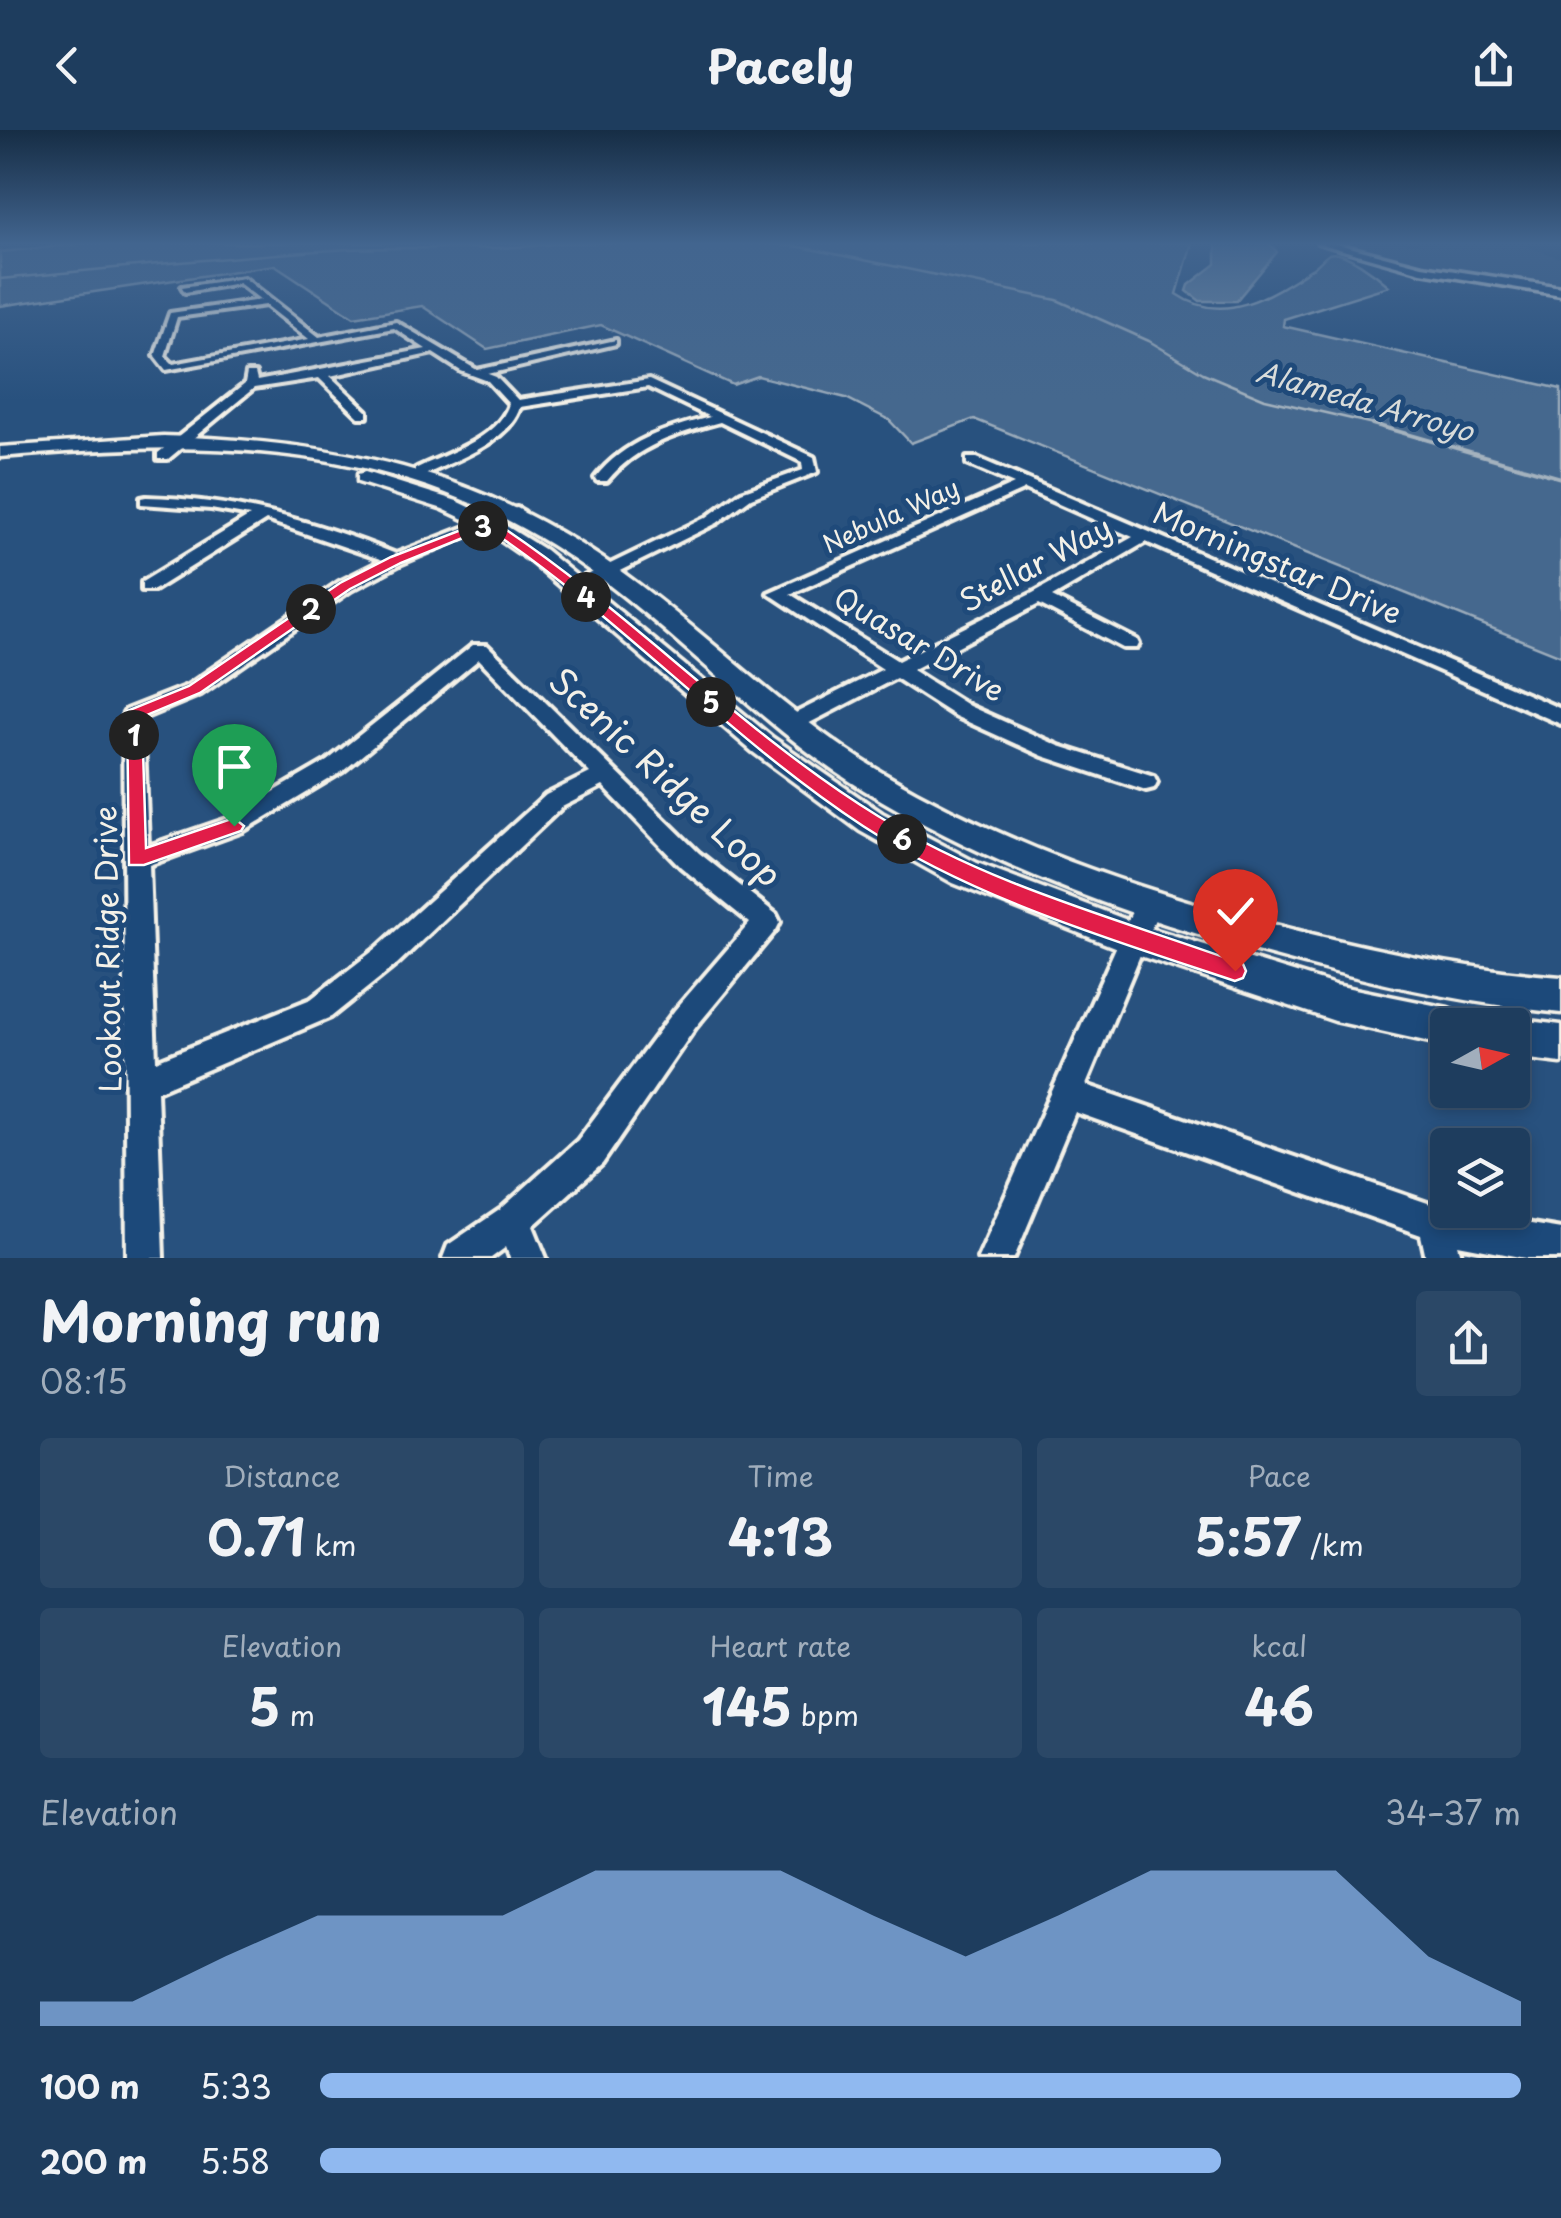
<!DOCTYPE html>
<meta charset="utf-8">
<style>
body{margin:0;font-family:"Playpen Sans",sans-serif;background:#2b4867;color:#f1f3f6;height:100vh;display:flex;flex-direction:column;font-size:38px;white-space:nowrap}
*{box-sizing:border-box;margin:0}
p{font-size:32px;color:#a1aebc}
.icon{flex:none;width:55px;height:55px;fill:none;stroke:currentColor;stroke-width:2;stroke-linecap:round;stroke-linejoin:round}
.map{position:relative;height:1128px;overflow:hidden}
.side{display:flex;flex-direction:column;background:#1e3d5e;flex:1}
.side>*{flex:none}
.needle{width:65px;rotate:82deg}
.buttons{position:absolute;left:1430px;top:878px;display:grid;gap:20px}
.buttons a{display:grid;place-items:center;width:100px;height:100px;border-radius:10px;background:#1e3d5e;box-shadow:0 5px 15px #0003,0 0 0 2px #3c5673;font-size:50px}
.pin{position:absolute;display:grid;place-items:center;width:85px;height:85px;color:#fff;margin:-102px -42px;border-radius:50% 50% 50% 0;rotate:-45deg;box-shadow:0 0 10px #0007}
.pin .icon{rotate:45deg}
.km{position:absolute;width:50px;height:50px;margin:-25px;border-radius:50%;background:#222;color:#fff;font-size:28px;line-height:50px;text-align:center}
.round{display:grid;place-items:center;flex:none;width:105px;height:105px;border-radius:10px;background:#2b4867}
.headline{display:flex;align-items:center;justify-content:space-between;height:170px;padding:0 40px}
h1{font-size:55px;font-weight:700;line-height:75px}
.stats{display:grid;grid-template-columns:repeat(3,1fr);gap:15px;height:170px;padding:10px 40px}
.stats div{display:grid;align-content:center;border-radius:10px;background:#2b4867;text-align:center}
.stats b{font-size:50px;font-weight:700}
.stats small{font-size:28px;font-weight:400}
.stats p{font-size:28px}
.chart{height:280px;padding:20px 40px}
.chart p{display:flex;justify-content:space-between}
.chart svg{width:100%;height:180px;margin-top:10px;fill:#90b9f0;opacity:.7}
ul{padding:0 40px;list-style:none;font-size:32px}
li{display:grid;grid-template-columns:160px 120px 1fr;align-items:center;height:75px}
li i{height:25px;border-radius:12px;background:#90b9f0}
header{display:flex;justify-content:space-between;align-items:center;height:130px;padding:0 40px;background:#1e3d5e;font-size:45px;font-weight:700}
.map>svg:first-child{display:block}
.built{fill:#375d86}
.green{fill:#45688e;stroke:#9cacbb;stroke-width:2.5}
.water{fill:#6e88a2;stroke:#a4b2be;stroke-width:2.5}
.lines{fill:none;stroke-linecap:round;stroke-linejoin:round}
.stream-far1{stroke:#a4b2be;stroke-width:2.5}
.stream{stroke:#a4b2be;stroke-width:4}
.street-casing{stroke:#f4f1e8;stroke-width:8}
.secondary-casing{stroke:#f4f1e8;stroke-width:7}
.street{fill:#1f4a7a;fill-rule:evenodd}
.secondary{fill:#1f4a7a;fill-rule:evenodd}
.route{fill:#e11d48;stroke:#fff;stroke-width:2.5}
.labels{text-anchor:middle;stroke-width:10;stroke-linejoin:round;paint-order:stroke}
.far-street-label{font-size:25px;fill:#f4f1e8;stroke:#1f4a7a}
.far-water-label{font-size:28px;font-style:italic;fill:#d9dcda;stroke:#1f4a7a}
.street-label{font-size:30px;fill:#f4f1e8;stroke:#1f4a7a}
.near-street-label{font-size:35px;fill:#f4f1e8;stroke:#1f4a7a}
</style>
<header><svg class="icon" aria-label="back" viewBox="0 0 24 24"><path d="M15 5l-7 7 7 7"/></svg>Pacely<svg class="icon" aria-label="share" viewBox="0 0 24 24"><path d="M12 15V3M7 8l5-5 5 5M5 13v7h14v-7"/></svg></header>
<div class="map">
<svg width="1561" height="1128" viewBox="0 0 1561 1128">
<rect width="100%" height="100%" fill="#28517e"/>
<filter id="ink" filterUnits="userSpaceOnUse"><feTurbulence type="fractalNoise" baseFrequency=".01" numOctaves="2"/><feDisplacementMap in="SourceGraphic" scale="20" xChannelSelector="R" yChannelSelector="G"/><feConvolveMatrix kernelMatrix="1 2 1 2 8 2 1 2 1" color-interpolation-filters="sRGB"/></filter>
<g filter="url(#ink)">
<!-- built -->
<path class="built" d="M1333 113H1517L1561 128V157L1426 137Z"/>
<!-- green -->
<path class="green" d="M89 113H1192L1177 164C1223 196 1270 166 1311 139 1317 136 1324 127 1329 124 1343 118 1379 147 1389 156L1284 189 1283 196 1561 259V526L974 289 911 313 889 290 846 268 758 246 733 255 601 195 487 219 422 176 354 187 275 135 0 176V122Z"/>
<!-- water -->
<path class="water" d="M1216 113H1269L1277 122 1236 171H1200L1187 161 1189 155 1216 134Z"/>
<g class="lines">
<!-- stream-far1 -->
<g class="stream-far1">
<path d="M759 113 801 117 1057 170 1149 211 1203 243 1265 269 1382 296"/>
<path d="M0 149C116 138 232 126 349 119 420 116 491 122 562 113"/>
</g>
<!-- stream -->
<path class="stream" d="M1372 294 1561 348"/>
<!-- street casing -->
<g class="street-casing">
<g id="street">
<path d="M244 148 319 207 396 192 477 240 616 210V214L488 244 496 247 518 270 649 250 814 327 817 342 751 368 717 393 575 463 569 462V454L707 387 741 362 803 340 802 332 720 292C676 304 637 315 607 351H597L595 348C625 310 665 299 710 287L648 257 520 277C509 313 456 329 425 345H415V339C445 324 498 309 509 274L488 251 461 241 433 223 330 246 367 281V287H359L319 248 254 258 168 329H158V323L245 254 247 243H255L257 251 426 219 394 198 166 240 155 226 170 183 261 170 239 153 185 162 182 157ZM266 175 309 209 173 234 165 226 177 187Z"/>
<path d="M967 328H977L1031 351 1561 579V594L1146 412 1052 467 1137 510 1139 514 1137 518H1123L1039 474 912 540 969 576 1059 616 1154 646 1157 652 1154 658 1146 660 1043 626 955 586 896 548 798 599H784L781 594 784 589 883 539 768 463 1014 354 967 334ZM1025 359 1133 407 1033 463 898 531 790 464Z"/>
<path d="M146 367C235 369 314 391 396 424L512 379 517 378 524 382 402 433 351 460 201 564 143 588 148 716 227 689 327 631 473 515H487L699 723 776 784 780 792 776 800 695 898 602 1034 533 1096 546 1128H510L506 1117 491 1128H443L448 1115 501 1079 578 1010 675 880 750 793 681 737 603 656 562 677 397 834 331 887 157 961 163 1128H127L123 585 126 580 187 556 339 452 383 430 266 390 154 460H142V452L250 386 211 379 141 374V368ZM479 529 590 643 546 665 377 818 311 869 156 931 149 735 243 701 343 641Z"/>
<path d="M1147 766 1156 769 1160 777 1086 955 1448 1080 1561 1099V1128H1526L1458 1115 1462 1128H1426L1421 1105 1075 982 1014 1128H978L1134 777 1138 769Z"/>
</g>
</g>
<!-- secondary casing -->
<g class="secondary-casing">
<g id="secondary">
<path d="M1318 113H1334L1422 136 1561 157V165L1421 142Z"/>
<path d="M163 306C334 311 478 339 619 440 709 504 786 585 881 642 1001 713 1133 759 1267 793 1364 818 1461 839 1561 847V883C1461 873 1364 851 1267 824 1127 786 990 736 864 660 769 602 693 518 604 451 416 309 224 308 0 327V317Z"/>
<path d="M365 342 457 371 495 389 545 420 773 608 882 683 977 733 1140 795 1335 855 1448 878 1462 884 1467 895H1448V916L1335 891 1122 820 953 753 860 701 753 622 529 430 481 397 443 379 358 352V344Z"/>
<path d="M1512 889 1561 895V933L1512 927V895H1497Z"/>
</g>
</g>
<!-- street -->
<use href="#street" class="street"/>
<!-- secondary -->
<use href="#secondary" class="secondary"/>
</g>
</g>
<!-- sky -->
<linearGradient id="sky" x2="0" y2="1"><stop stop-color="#162d45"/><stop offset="0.42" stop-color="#42658f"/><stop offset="1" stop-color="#42658f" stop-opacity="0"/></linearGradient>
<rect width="1561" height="271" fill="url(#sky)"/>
<!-- route -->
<path class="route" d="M484 391H493C628 479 740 601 878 686 991 756 1119 789 1243 834L1246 841 1243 848 1235 851C1109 809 975 769 863 696 729 608 620 487 487 398L401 433 350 459 200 563 142 587 146 718 234 688 244 696 241 701 144 735H129L127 581 189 556 340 453 391 427Z"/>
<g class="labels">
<!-- far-street labels -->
<g class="far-street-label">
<text transform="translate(891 386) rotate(-24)" y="9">Nebula Way</text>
</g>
<!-- far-water labels -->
<g class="far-water-label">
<text transform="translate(1365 272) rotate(16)" y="10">Alameda Arroyo</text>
</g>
<!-- street labels -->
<g class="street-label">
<text transform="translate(1277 434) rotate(23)" y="10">Morningstar Drive</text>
<text transform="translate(1036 435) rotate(-28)" y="10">Stellar Way</text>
<text transform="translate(919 515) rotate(31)" y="10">Quasar Drive</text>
<text transform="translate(109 819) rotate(-91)" y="10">Lookout Ridge Drive</text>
</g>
<!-- near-street labels -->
<g class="near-street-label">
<text transform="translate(665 648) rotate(43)" y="12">Scenic Ridge Loop</text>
</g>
</g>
</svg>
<div class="buttons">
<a><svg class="needle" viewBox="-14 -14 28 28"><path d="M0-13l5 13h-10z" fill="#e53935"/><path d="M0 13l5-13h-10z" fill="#a1aebc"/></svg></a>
<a><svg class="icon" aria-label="layers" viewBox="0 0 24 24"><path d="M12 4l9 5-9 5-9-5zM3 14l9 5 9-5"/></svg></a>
</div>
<div class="pin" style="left:234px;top:696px;background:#1e9e55"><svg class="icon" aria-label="arrive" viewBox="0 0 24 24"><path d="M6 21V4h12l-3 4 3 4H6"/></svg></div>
<div class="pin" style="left:1235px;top:841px;background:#d93025"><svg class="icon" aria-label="check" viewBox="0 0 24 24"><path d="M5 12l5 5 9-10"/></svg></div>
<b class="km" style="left:134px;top:605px">1</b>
<b class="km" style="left:311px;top:479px">2</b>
<b class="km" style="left:483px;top:396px">3</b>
<b class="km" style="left:586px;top:467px">4</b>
<b class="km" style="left:711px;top:572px">5</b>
<b class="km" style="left:902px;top:709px">6</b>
</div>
<section class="side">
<div class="headline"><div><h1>Morning run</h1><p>08:15</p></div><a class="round"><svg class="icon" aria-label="share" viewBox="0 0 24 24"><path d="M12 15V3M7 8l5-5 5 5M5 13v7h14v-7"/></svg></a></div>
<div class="stats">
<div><p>Distance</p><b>0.71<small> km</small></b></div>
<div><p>Time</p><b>4:13</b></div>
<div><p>Pace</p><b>5:57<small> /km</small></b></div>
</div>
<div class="stats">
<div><p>Elevation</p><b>5<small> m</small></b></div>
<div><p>Heart rate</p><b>145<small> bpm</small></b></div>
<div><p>kcal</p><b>46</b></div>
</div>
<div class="chart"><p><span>Elevation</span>34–37 m</p>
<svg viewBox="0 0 160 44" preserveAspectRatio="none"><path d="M0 44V38L10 38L20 27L30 17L40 17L50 17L60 6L70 6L80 6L90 17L100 27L110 17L120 6L130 6L140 6L150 27L160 38V44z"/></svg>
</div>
<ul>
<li><b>100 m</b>5:33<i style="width:100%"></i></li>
<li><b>200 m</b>5:58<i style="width:75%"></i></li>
</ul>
</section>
